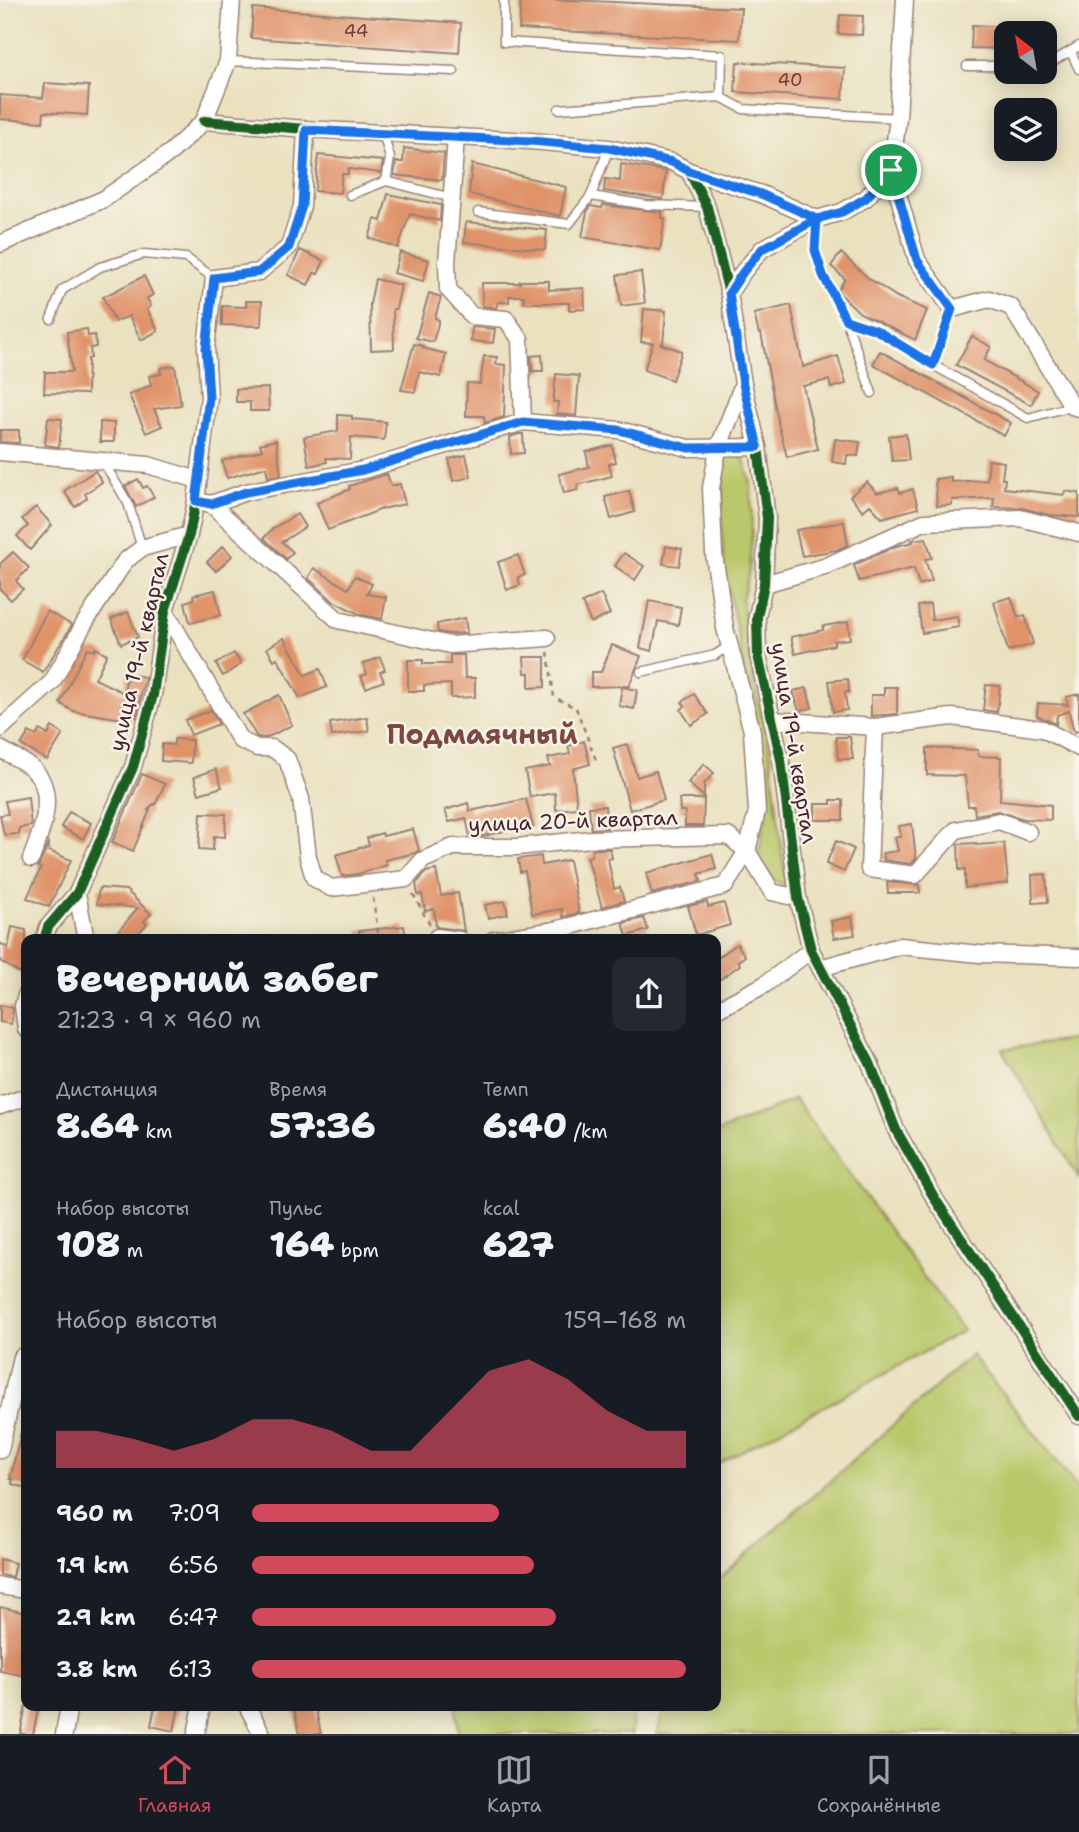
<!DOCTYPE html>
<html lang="ru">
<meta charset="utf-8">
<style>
body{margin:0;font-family:"Shantell Sans",sans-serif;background:#242831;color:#f1f3f6;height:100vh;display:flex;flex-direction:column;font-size:26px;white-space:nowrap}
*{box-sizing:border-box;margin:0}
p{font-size:23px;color:#9ea1a6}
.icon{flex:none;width:38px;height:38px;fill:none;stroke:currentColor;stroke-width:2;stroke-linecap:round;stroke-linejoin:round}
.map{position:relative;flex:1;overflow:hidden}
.side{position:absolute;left:21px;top:934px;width:700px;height:777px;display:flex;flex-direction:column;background:#171b24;border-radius:14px;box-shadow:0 4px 18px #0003}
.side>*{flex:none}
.needle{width:46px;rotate:329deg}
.tools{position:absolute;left:994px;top:21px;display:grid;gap:14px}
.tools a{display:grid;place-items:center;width:63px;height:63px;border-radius:14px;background:#171b24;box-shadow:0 4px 18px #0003;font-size:35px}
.pin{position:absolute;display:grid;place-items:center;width:60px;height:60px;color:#fff;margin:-30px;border:4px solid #fff;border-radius:50%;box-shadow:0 2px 7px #0007}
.round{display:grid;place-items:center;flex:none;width:74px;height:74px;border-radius:14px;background:#242831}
.overview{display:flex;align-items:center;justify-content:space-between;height:119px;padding:0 35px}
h1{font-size:38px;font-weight:800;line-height:52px}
.stats{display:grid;grid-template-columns:repeat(3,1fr);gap:10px;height:119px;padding:7px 35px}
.stats div{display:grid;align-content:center}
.stats b{font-size:35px;font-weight:800}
.stats small{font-size:19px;font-weight:400}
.stats p{font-size:19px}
.chart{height:196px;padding:14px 35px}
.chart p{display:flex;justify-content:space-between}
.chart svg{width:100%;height:126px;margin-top:7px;fill:#d1495b;opacity:.7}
ul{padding:0 35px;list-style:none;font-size:23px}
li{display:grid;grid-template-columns:112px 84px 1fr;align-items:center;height:52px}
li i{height:18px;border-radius:9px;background:#d1495b}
.menu{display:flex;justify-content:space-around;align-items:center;height:98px;border-top:2px solid #363941;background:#171b24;font-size:19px;color:#9ea1a6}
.menu a{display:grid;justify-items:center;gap:4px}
.menu .active{color:#d1495b}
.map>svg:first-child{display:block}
.green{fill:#b9c86a;stroke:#82744a;stroke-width:2}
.building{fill:#e09369}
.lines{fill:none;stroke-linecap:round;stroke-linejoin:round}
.service-casing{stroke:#9a8075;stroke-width:11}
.minor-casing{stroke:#9a8075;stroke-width:19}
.path{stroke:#9a8075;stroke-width:2.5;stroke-dasharray:5 5;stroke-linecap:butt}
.service{stroke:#fff;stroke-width:8}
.minor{stroke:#fff;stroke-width:16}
.cycleway-casing{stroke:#f7f3e8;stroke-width:15}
.cycleway{stroke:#1b5e20;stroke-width:10}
.route-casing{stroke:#fff;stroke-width:14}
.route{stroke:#1a73e8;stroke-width:9}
.labels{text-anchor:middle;stroke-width:5;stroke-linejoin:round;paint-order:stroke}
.number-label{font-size:18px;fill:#703c3a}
.street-label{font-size:21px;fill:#4a1f2b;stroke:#f7f3e8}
.district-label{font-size:28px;font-weight:bold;fill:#7e4841;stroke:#f7f3e8}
</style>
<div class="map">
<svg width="1079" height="1734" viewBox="0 0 1079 1734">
<rect width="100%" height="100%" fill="#f7f3e8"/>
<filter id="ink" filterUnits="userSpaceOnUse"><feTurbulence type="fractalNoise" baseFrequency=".0143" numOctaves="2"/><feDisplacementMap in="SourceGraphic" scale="14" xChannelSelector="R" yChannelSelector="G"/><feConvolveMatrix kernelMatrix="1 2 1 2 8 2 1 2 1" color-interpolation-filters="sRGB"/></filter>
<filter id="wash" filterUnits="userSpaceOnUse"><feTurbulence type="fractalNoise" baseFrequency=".00686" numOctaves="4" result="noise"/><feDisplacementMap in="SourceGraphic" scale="28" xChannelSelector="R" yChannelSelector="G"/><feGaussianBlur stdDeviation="1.57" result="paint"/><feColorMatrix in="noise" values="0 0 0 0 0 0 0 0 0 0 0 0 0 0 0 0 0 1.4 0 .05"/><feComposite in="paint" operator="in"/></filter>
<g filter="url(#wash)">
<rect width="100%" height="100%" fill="#eae1bf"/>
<!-- green -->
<g class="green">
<path d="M733 453 744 459 751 483 752 531 749 572 742 600 753 679 770 749 786 886 773 879 758 858 767 805 761 750 724 567 721 515 725 459Z"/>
<path d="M1079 1039V1178L1002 1049Z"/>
<path d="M795 1099 963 1331 716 1465V1133Z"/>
<path d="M972 1355 1079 1489V1734H657L664 1706H716V1582Z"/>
<path d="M456 1706H633L632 1734H458Z"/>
</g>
<g id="blocks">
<!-- building -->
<g class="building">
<path d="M521 0H571L741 8 739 40 519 29Z"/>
<path d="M253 8 461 23 459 53 251 38Z"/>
<path d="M840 15 863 16 862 35 838 34Z"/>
<path d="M972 25 1006 27V49L971 48Z"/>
<path d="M737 62 845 68 843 99 735 92Z"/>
<path d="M45 83 89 86 87 115 44 112 43 122 0 119V95L43 98Z"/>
<path d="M404 148 444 153 442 180 394 175 396 162H403Z"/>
<path d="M318 155 383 161 381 173 348 169V174H342L340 193 315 191Z"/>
<path d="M472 164 566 187 560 216 469 194Z"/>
<path d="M621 164 666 171 663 199 604 191 605 179 620 181Z"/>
<path d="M388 194 441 205 440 221 410 214 398 248 369 238 375 219 381 221Z"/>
<path d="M603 205 662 212V218H665L660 250 582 237 587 212 591 206 602 208Z"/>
<path d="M466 222 547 230 545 250 464 242Z"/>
<path d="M300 250 324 261 318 274 314 273 308 285 288 275Z"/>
<path d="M400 252 429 260 423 281 394 273Z"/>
<path d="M841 253 868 278 897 297 927 310 915 340 860 313 840 294 838 290 845 279 831 266Z"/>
<path d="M641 272 645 303 621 306 617 275Z"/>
<path d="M144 276 153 295 147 298 151 306 147 309 158 331 141 340 129 316 115 322 103 297Z"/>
<path d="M375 279 401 285 396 309H393L394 349 371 350 370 304Z"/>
<path d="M520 281H549V290L584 288 585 309 569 310V303H524V296H509V302H498L496 308 482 306V283H520Z"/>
<path d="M429 293 441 297 435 318 439 320 433 342 416 338Z"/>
<path d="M246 301H262L261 326 222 325V306L246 307Z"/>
<path d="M791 305 803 367 838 356 846 384 831 388 829 380 803 386 818 449 787 457 779 427 761 333 759 334 754 314Z"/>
<path d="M644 309 666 311 663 344H660L682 351 672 380 644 370 653 343 641 342Z"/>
<path d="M472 327 495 329 493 343 471 341Z"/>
<path d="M87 329 88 336 95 335 96 347 90 348 91 358 88 359 87 394 44 393 45 372H72L67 332Z"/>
<path d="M972 336 991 347 984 360 1038 391 1031 405 956 365Z"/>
<path d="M414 344 423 346V348L446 354 441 377 419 372 415 392 401 390Z"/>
<path d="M880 351 1011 423 1004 436 873 364Z"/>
<path d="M542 355 543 371H532L531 356Z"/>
<path d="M484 356 497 357 496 364 506 365 504 417 485 423 484 416H466L467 383 480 384Z"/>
<path d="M175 366 181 405 154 409 162 426 146 433 129 395 151 385 149 376 161 374 160 368Z"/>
<path d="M556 374 579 376 576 416 557 414 558 402H553Z"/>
<path d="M268 388 269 411H250V402H236V389Z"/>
<path d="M338 415 352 416V419L386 422 384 440 351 437 350 459 326 458 327 462 309 466 304 437 338 431Z"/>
<path d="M48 418 62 419 59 447 45 445Z"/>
<path d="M100 422 114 423V442H100Z"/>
<path d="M0 430H19V443L0 442Z"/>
<path d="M519 434H523L524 453 511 454 510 437Z"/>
<path d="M906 434 909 460 892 461 889 436Z"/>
<path d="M835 439 860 442 858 456 847 455 846 464 832 462Z"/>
<path d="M276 440 281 475 268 477 266 467 227 478 222 461 262 450 260 444Z"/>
<path d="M612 445 616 462 609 464 612 476 577 485 578 490 564 493 559 474 589 467 586 452Z"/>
<path d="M466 455 471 477 453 481 449 459Z"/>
<path d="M989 460 1004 462 1002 479H1005L1004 488 1064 495 1065 491 1079 493V517L1049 515 1022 508 993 507 994 498 952 500V505L937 506 935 479 951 477V482L987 480Z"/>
<path d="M95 471 102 482 85 494 87 498 75 507 64 491Z"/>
<path d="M387 474 391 486 400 484 405 504 382 509 328 530 317 503 350 489 349 486Z"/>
<path d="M138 479 143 488 147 486 154 497 136 507 125 486Z"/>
<path d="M867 482 877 493 898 488 900 493 913 489 918 508 882 518 870 505 863 511 850 496Z"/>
<path d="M629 491 635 512 611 519 605 497Z"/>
<path d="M36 507 52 525 30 550 17 536 28 526 22 519Z"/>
<path d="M297 514 305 527 282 542 293 552 286 559 264 538 272 529Z"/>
<path d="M844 522 848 545 836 550 802 556 796 530Z"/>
<path d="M926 538 932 558 925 559 932 581 919 585 914 568 859 581 854 565 896 546 913 542 912 540Z"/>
<path d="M223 546 232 556 216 571 207 562Z"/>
<path d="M666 546 682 549 679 566 663 564Z"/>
<path d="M13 552 29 568 16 581 23 589 11 600 0 589V564Z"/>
<path d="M624 553 644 566 635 580 615 566Z"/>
<path d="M518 555 525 575 518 577 520 585 507 590 498 562Z"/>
<path d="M314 568 348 589 355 576 372 584 367 594 386 597 382 619 359 614 333 601 308 578Z"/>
<path d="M215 590 221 615 190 623 185 602 194 599 193 595Z"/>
<path d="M601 594 610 614 591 623 582 603Z"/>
<path d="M1011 597 1018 617 1025 615 1033 644 1008 651 994 602Z"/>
<path d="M649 601 681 607 678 625 658 621 652 651 640 648Z"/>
<path d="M930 604 932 620 957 616 959 627 922 633 918 606Z"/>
<path d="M47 611 72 625 43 672 22 660Z"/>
<path d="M128 612 138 637 121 644 111 619Z"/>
<path d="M465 618 467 633 451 634 438 632 437 624Z"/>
<path d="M848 622 850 639 834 641V645L795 654 791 637 823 630V626Z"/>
<path d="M284 638 305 675 320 669 327 687 300 698 277 658 274 660 267 648Z"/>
<path d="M612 645 641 656 629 686 591 687V672H601Z"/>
<path d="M87 648 94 651 95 648 107 654 95 679 124 693 127 674 145 677 136 717 130 716 129 720 73 711 60 703Z"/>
<path d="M234 653 241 664 223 676 216 664Z"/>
<path d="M450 655H464L465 678H475V697L451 698V684L424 685V691H408V660H423V664H450Z"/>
<path d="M380 657 385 670 380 672 384 681 366 688 361 676 367 674 363 664Z"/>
<path d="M524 657H545V687L529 688V673H525Z"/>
<path d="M848 679 849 692H845L847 710 833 712 829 681Z"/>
<path d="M986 685 1000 686 997 712 983 710Z"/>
<path d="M622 687 637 690 634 709 619 706Z"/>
<path d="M884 687H897V714L871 716V695H884Z"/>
<path d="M807 688 812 708 799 711 793 691Z"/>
<path d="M694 694 708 714 691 725 681 710 685 706 682 702Z"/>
<path d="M1079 694V731L1074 732 1069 711 1057 715 1056 724 1037 716 1038 703 1068 705 1066 697Z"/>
<path d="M279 695 292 725 266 738 257 737 243 714Z"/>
<path d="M211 710 219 724 191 735 185 720Z"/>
<path d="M367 717 369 731 332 736 330 723Z"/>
<path d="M52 727 63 734 47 760 21 745 29 732 36 736 40 730 48 735Z"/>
<path d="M836 737H850L853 759H838Z"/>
<path d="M174 739 192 740 191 763 161 761 162 744 174 745Z"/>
<path d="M584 741 590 764 573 769 577 808 556 810 555 793 530 797 525 771 550 766 548 758 570 754 568 746Z"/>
<path d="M627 744 637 777 656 771 664 800 630 810 613 748Z"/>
<path d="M927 748 978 750V756L1001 757 1000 800 1051 805V820L1024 819 998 811 975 815 974 806H968L965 776 927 775Z"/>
<path d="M704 764 714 773 704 784V797L688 783Z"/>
<path d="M216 769 222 787 199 794 194 777Z"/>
<path d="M142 774 165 784 155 805 153 804 148 810H150L133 851 112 842Z"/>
<path d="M28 797 31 826 19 828V834L4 835 0 815 8 814 5 801Z"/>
<path d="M526 799 533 827 516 831 515 828 484 836H470L466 818 449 822 445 810 468 803 470 811Z"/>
<path d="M679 799H704L703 826H685V811H680Z"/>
<path d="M831 800H843V820H815V804H831Z"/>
<path d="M605 806 607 828 591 829 589 807Z"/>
<path d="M69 812 91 823 83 839 61 827Z"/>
<path d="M201 813 226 814 225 837 214 836 213 850 199 849Z"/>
<path d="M912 824 916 859 911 864 884 860 883 853 898 851 895 837H901L899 826Z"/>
<path d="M413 829 419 850 415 853 385 860 387 865 358 874 342 876 336 855 369 845 367 838 382 833 383 836Z"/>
<path d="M836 841 854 849 844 872 826 864Z"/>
<path d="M976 843V845L1004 843 1008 883 965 888V869L959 870 958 844Z"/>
<path d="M48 844 49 851 71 860 49 907 27 898 41 868 38 867Z"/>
<path d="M593 849H610L612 858 608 859 614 889 620 887 624 901 602 907 587 857 591 856Z"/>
<path d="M712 854 716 869 699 874 701 881 652 894 646 873Z"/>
<path d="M541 856 542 865 569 860 579 913 563 917 562 909 532 914 525 871 520 872 518 859Z"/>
<path d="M436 870 441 896 458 893 464 931 436 927 434 909 425 911 422 894 418 895 416 884 426 872Z"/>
<path d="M1046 874 1048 902 1033 903 1032 875Z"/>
<path d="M887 882 919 885 920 893H888Z"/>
<path d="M99 888 126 890 151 914 144 921 147 924 132 940H111L138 908 97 904Z"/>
<path d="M505 901 508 914 488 918 485 905Z"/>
<path d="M707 902 708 907 724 903 730 925 696 935 688 906Z"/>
<path d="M852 917 855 935 834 938 831 921Z"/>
<path d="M644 918 648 930 627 936 623 923Z"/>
<path d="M404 926 406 940H359V931Z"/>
<path d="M12 927 26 930V967L21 974 0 961V943L8 948Z"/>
<path d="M737 944 745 956 738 961 740 965 716 982V959Z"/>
<path d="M0 1005 13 1008 11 1024 0 1022Z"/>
<path d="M21 1432 26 1433V1488L12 1484 13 1479H10Z"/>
<path d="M0 1559 15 1563 12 1577 0 1575Z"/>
<path d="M0 1607 26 1613V1676L0 1671Z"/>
<path d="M26 1706H39L33 1734H20Z"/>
<path d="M155 1706H179L174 1731 151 1726Z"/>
<path d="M293 1706H315L321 1734H300Z"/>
</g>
</g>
</g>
<g filter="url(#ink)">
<use href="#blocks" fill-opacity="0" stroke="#9a8075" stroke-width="2"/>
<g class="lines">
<!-- service casing -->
<g class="service-casing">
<g id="service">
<path d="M504 0V42L722 55 721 97"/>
<path d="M1071 52 1079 69"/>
<path d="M228 61 454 71"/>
<path d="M967 66H1006"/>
<path d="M1045 66 1079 46"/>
<path d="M559 109 721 97 743 109 898 118"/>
<path d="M383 133 390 158 386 181"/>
<path d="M350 195 386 181 452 198"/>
<path d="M591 196 609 148"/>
<path d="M478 212 569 224 591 196 647 205 707 207"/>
<path d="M817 219 815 249 823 275 846 320 876 330 933 365"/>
<path d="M952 309 933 365 1028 418 1072 406"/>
<path d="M51 319 62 290 100 267 144 254 186 258 214 278"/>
<path d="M846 320 872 393"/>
<path d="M104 463 128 503 142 548"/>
<path d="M641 672 715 655 729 646"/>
</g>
</g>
<!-- minor casing -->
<g class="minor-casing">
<g id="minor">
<path d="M204 121 306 129 531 141 609 148 672 162 689 171 707 207 729 293 743 384 758 447 767 518 764 584 757 617 758 655 781 760 798 898 811 950 870 1063 896 1130 935 1199 1079 1416"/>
<path d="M456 137 447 263 448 289 472 316 506 319 520 339 523 422"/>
<path d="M891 170 917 260 952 309 989 299 1011 307 1072 406 1079 408"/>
<path d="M689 171 761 194 817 219"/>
<path d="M0 244 104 199 171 152 204 121 228 61 232 0"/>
<path d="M729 293 743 272 762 249 817 219 842 212 866 198 891 170 898 118 905 0"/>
<path d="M0 452 148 465 198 480"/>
<path d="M202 502 211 504 338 620 450 645 547 638"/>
<path d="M211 504 246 492 363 470 523 422 619 430 688 448 758 447"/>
<path d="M764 584 824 567 924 522 1020 518 1079 533"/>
<path d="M165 611 240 740 257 748H272L287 759 301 799 308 857 314 878 331 888 406 879 423 860 453 847H517L591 839 728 836 747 851 772 892 798 898"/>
<path d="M772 720 875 727 952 717 1043 729 1079 748"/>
<path d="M875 727 869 869 915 875 956 830 999 821 1028 832"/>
<path d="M0 729 52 682 84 624 125 561 142 548 189 535"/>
<path d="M0 749C10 755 24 761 33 769 58 792 41 833 31 859"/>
<path d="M77 893 86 940"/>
<path d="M437 937 460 940"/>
<path d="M44 940 48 927 77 893 133 767 153 695 165 611 189 535 196 501 209 397 206 348 214 278 259 272 289 247 302 206 306 129"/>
<path d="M493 940 555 930 725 886 747 851 757 811 752 731 725 628 714 554 711 488 718 449 743 384"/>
<path d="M820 968 900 946 980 954 1079 957"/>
<path d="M26 995 23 1006 26 1029"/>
<path d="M716 1010 764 985 811 950"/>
<path d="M0 1106 26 1097"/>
<path d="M0 1450 21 1357"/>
<path d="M0 1586 26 1590"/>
<path d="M247 1706 262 1734"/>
<path d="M64 1734 69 1706"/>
<path d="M196 1734 202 1706"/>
</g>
</g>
<!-- path -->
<g class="path">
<path d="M548 652 554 697 576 708 596 760"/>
<path d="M413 894 430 925"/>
<path d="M373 898 379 940"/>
</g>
<!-- service -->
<use href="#service" class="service"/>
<!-- minor -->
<use href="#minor" class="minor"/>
<!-- cycleway casing -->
<g class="cycleway-casing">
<g id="cycleway">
<path d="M204 121 306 129 531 141 609 148 672 162 689 171 707 207 729 293 743 384 758 447 767 518 764 584 757 617 758 655 781 760 798 898 811 950 870 1063 896 1130 935 1199 1079 1416"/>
<path d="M44 940 48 927 77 893 133 767 153 695 165 611 189 535 196 501 209 397 206 348 214 278 259 272 289 247 302 206 306 129"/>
</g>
</g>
<!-- cycleway -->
<use href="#cycleway" class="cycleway"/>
</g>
</g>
<g class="lines" filter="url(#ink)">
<!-- route casing -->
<g class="route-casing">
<path id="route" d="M891 170 866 198 842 212 817 219 761 194 689 171 672 162 609 148 531 141 306 130 302 206 289 247 259 272 214 278 206 348 209 397 196 501 211 504 246 492 363 470 523 422 619 430 688 448 758 447 743 384 729 293 743 272 762 249 817 219 815 250 823 275 846 320 876 330 933 365 952 309 917 260 891 170"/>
</g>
<!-- route -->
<use href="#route" class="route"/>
</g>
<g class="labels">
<!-- number labels -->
<g class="number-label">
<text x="356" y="37">44</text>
<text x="790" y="86">40</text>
</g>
<!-- street labels -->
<g class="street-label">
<text transform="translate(139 652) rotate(-77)" y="7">улица 19-й квартал</text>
<text transform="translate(794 743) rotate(81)" y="7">улица 19-й квартал</text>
<text transform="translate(573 821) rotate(-2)" y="7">улица 20-й квартал</text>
</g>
<!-- district labels -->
<g class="district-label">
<text x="482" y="744">Подмаячный</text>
</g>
</g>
</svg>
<div class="tools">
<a><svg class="needle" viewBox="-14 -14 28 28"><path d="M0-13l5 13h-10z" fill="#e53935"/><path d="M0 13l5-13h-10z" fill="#9ea1a6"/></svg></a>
<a><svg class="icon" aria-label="layers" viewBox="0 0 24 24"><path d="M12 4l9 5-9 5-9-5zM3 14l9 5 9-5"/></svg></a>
</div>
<div class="pin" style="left:891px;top:170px;background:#1e9e55"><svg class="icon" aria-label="arrive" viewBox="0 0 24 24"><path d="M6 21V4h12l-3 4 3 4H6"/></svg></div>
<section class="side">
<div class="overview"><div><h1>Вечерний забег</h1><p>21:23 · 9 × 960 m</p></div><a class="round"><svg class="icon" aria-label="share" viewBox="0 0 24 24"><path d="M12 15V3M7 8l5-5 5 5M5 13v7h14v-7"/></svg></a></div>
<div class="stats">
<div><p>Дистанция</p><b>8.64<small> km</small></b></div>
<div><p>Время</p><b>57:36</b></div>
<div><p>Темп</p><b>6:40<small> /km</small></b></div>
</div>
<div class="stats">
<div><p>Набор высоты</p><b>108<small> m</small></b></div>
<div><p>Пульс</p><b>164<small> bpm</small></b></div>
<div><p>kcal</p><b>627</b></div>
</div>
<div class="chart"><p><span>Набор высоты</span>159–168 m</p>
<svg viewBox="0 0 160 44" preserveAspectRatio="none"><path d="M0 44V31L10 31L20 34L30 38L40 34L50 27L60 27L70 31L80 38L90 38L100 24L110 10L120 6L130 13L140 24L150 31L160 31V44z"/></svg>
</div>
<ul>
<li><b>960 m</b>7:09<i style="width:57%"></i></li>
<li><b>1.9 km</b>6:56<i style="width:65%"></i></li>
<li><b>2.9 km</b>6:47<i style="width:70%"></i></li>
<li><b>3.8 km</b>6:13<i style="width:100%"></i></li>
</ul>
</section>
</div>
<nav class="menu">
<a class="active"><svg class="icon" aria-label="home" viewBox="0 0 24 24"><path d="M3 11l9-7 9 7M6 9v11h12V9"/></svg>Главная</a>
<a><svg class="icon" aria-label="map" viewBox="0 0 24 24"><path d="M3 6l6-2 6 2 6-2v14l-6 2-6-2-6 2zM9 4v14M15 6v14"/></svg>Карта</a>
<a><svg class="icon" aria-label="saved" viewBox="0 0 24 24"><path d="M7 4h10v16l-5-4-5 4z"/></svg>Сохранённые</a>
</nav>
